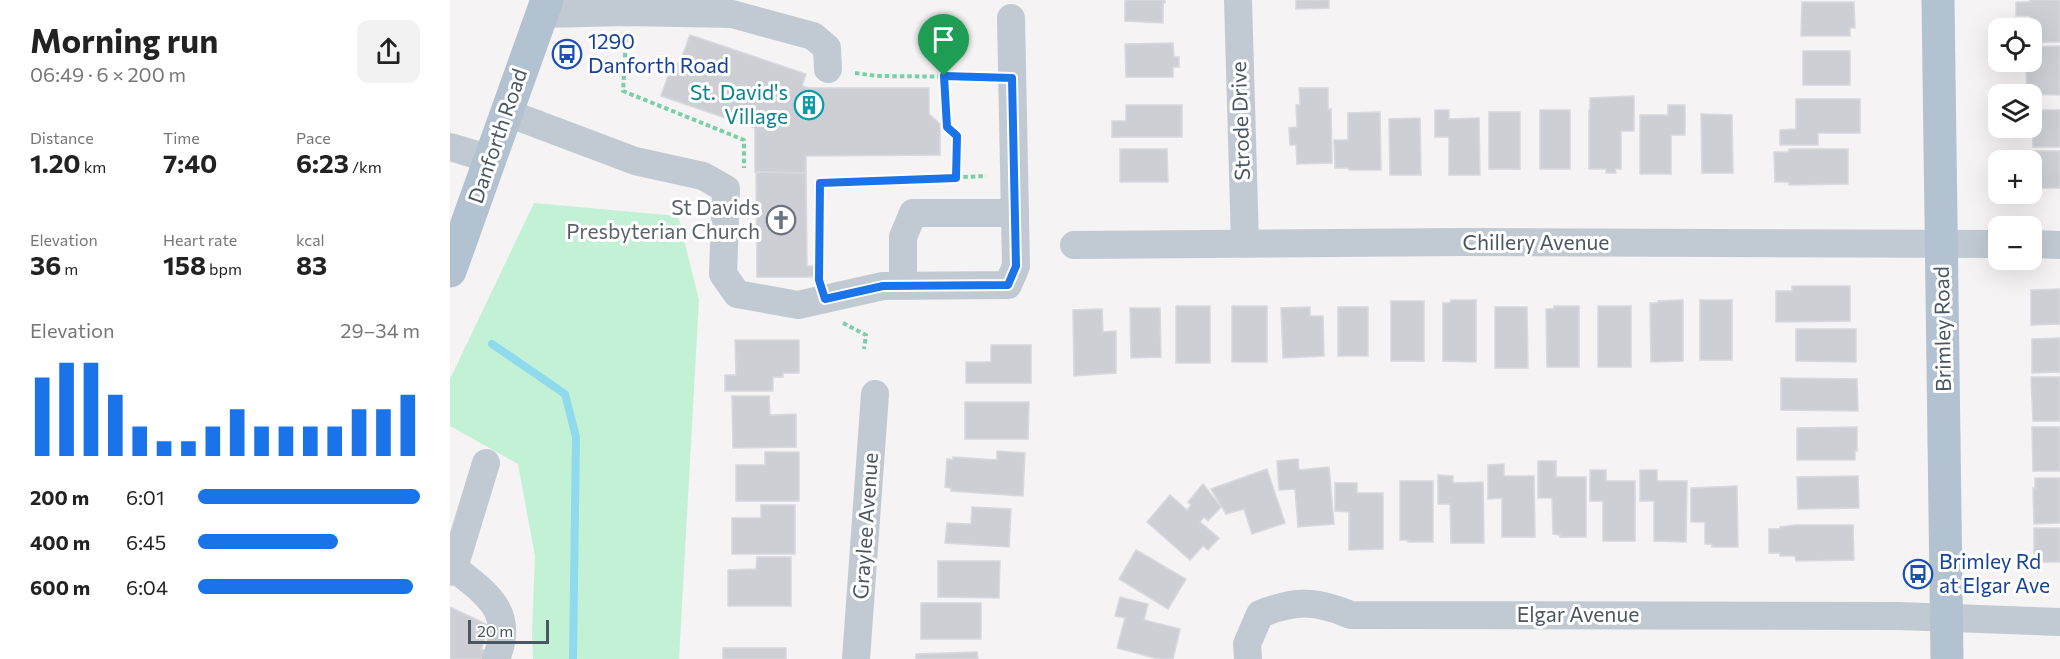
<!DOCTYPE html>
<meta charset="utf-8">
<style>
body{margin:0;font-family:Commissioner,sans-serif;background:#f2f2f2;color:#222;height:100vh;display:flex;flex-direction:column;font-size:22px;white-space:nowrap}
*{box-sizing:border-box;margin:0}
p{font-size:20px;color:#767676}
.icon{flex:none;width:33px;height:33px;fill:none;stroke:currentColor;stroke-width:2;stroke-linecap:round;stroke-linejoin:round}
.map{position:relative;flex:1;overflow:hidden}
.details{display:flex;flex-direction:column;background:#fff;width:450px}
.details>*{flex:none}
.controls{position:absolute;left:1538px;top:18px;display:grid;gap:12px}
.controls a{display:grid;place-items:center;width:54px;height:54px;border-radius:12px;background:#fff;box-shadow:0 6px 24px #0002;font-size:30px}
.scale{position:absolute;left:18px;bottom:15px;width:81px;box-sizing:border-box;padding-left:6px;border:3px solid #4a5661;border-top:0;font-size:16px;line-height:21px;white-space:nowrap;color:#4a5661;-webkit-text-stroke:4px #fff;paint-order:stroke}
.pin{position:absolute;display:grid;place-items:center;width:51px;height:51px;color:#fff;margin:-62px -26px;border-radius:50% 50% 50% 0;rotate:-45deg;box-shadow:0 0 6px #0007}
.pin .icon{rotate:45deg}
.round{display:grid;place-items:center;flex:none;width:63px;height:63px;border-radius:12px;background:#f2f2f2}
.headline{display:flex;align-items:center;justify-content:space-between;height:102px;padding:0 30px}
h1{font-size:33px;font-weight:700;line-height:45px}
.figures{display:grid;grid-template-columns:repeat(3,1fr);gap:9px;height:102px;padding:6px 30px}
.figures div{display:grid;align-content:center}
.figures b{font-size:26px;font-weight:700}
.figures small{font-size:16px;font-weight:400}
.figures p{font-size:16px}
.chart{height:168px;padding:12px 30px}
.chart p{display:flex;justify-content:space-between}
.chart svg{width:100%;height:108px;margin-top:6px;stroke:#1a73e8;stroke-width:6}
ul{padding:0 30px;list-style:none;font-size:20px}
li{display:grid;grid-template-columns:96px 72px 1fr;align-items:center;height:45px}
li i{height:15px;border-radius:8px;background:#1a73e8}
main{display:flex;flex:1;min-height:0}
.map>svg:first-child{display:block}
.green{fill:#c3f1d5}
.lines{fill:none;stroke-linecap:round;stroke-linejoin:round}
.stream{stroke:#90daee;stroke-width:8}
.building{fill:#cdcfd5;stroke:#d7d9de;stroke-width:1.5}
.path{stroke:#7ad0a6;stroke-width:4;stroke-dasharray:4.5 3;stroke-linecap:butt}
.minor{stroke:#c1cad2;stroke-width:28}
.major{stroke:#b3c2d1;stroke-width:33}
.route-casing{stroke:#fff;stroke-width:12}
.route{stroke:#1a73e8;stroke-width:8}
.labels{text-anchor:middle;stroke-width:6;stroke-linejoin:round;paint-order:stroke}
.transit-label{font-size:21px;fill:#164399;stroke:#fff;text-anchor:start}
.culture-label{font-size:21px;fill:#0d838f;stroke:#fff;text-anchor:end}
.street-label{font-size:21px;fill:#4a5661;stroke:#fff}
.worship-label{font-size:21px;fill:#5b616d;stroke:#fff;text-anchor:end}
</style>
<main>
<section class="details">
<div class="headline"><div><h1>Morning run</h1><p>06:49 · 6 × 200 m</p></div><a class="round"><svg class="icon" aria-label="share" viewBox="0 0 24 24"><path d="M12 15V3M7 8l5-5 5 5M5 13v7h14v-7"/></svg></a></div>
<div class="figures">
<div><p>Distance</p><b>1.20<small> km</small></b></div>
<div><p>Time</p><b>7:40</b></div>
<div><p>Pace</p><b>6:23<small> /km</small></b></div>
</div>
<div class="figures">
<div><p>Elevation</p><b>36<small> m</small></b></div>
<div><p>Heart rate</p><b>158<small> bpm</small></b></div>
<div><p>kcal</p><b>83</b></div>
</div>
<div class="chart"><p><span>Elevation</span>29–34 m</p>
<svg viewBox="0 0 160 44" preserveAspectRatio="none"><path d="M5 44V12M15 44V6M25 44V6M35 44V19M45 44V32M55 44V38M65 44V38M75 44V32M85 44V25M95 44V32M105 44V32M115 44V32M125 44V32M135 44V25M145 44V25M155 44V19"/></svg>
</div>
<ul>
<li><b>200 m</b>6:01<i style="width:100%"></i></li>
<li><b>400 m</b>6:45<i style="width:63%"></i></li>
<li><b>600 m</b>6:04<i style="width:97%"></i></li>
</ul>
</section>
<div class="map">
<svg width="1610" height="659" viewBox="0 0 1610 659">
<rect width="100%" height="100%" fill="#f5f3f3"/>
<!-- green -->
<path class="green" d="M84 203 228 216 249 300 229 659H83L82 634 85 556 68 464 0 426V379Z"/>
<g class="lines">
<!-- stream -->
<path class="stream" d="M42 344 115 394 126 437 123 659"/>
</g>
<!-- building -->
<g class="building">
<path d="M675 0H715V3L713 2V23L675 21Z"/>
<path d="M846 0H879V8L846 9Z"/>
<path d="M1580 0H1610V42H1581L1580 16H1566V2H1580Z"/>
<path d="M1352 2H1404L1405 28H1400V36H1351Z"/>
<path d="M240 35 356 74 352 86 359 88H479V114L490 124V155L356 156V173L305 172V128L211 96 221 67 230 62Z"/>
<path d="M723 43 724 57H729V67H723V77H676L675 44Z"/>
<path d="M1610 46V95L1577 94 1576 62H1581V47Z"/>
<rect x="1353" y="51" width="47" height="34"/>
<path d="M849 88H878V110L881 109 882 163 847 164 846 145H840L839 128 847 127 846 105H850Z"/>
<path d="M1184 96V131H1171V169H1165L1166 173H1156V169H1139V110H1140V98Z"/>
<path d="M1346 99H1410V133H1368V145H1330V130L1346 129Z"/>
<path d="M676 105H732V137H662V121H676Z"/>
<path d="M1218 105H1235V135H1221V174H1190V115H1218Z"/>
<path d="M985 110H999V119L1029 118 1030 175H999V137H985Z"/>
<rect x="1090" y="110" width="30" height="59"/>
<path d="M1582 110H1610V147H1583Z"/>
<path d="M930 112 931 170H899L898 168H885L884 140H898V113Z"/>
<rect x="1039" y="112" width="31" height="57"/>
<path d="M1251 114 1282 115 1283 173H1252Z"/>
<path d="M970 118 971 175H940L939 119Z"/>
<path d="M670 149H717L718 182H670Z"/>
<path d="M1339 149H1398V184L1339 185V182H1325L1324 152H1338Z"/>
<path d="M1578 151H1610V188H1581V160H1578Z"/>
<path d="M306 172 356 173 357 266H365V277H307Z"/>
<path d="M1342 286H1400V321L1326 322V291H1342Z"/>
<path d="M1610 289V324L1581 325V290Z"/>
<path d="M1001 300H1026V362L993 361V303H1000Z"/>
<path d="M1233 300V361L1201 362 1200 303H1208V301Z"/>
<rect x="1250" y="300" width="32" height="60"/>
<rect x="941" y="301" width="33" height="60"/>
<rect x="726" y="306" width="34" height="57"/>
<rect x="782" y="306" width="35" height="56"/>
<path d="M1104 306H1129V367H1097L1096 309H1104Z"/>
<rect x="1148" y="306" width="33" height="61"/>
<path d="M860 307V316H873L874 356 833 358 831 308Z"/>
<rect x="888" y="307" width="30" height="49"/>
<path d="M1045 307H1077L1078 368H1045Z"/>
<path d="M680 308H710L711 357 681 358Z"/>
<path d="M652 309 653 332 666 331V373L624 376 623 310Z"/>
<path d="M1346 329H1406V362L1346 361Z"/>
<path d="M1610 338V372L1582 373V339Z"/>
<path d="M285 340H349V373H333V377H323V391H275V375H286Z"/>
<path d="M541 345H581V383H516V362H541Z"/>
<path d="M1581 377H1610V421H1583Z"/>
<path d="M1331 378 1407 379 1408 411 1331 410Z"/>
<path d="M282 396H319L320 415 346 414V447L283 448Z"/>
<path d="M515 402H579L578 439H515Z"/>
<path d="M1407 427V451H1405V460H1347V428Z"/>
<path d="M1582 427H1610V471H1583Z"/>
<path d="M547 451 575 453 573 496 501 491V488L495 487 497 459 503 460V457L547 460Z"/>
<path d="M315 452H349V501H286V465H315Z"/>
<path d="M848 459 849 470 879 467 884 524 848 527 845 489 829 490 827 461Z"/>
<path d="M1088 461H1106V477H1136V537H1110V535L1103 534 1102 498H1088Z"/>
<path d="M1054 464V476H1084L1085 537H1052V498L1038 499V465Z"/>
<path d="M817 469 835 523 802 534 794 509 776 514 761 489Z"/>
<path d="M1140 470H1156V481H1185V541H1153V501H1140Z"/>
<path d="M1190 470H1207V481H1237L1236 542 1204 541V501H1190Z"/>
<path d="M988 475 1003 476V483L1033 482 1034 543H1001L1000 504H988Z"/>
<path d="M1408 476 1409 508 1348 509 1347 477Z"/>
<path d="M1585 478H1610V523L1584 524 1583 488 1585 489Z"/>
<path d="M950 481H983V542H958V540H950Z"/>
<path d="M885 483H907V493H933V549L899 550V512L885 511Z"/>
<path d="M753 484 771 507 758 521 754 517 750 522 769 538 758 550 753 546 740 560 697 522 720 495 737 510 741 505 738 502Z"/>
<path d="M1287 486 1288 547H1262V544H1255V522H1241V488Z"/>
<path d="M311 505H345V554H282V518H311Z"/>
<path d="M522 507 561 509 559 547 495 543 497 523 521 524Z"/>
<path d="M1345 525H1403L1404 560 1346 561 1345 556H1330V553H1319V529H1330V527Z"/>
<rect x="1584" y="528" width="26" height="34"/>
<path d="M686 550 736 579 718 609 669 579Z"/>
<path d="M307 557H341V606H278V570L306 569Z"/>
<path d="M488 561H550L549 598 488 597Z"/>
<path d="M670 597 698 604 694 620 730 629 723 659H708L667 648 675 618 665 616Z"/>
<rect x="471" y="603" width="60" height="36"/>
<path d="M0 607 40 626 31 649 37 651 32 659H0Z"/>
<rect x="273" y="648" width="63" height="11"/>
<path d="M527 652 528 659H466V654Z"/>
</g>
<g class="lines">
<!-- path -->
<g class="path">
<path d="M176 38 173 91 294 140V168"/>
<path d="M405 73 427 76 536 77"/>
<path d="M494 76 497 127 507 136 506 178"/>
<path d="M369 273 371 183 536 176"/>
<path d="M393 323 416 335 414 349"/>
</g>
<!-- minor -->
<g class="minor">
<path d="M788 0 795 243"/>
<path d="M93 14 177 12 282 14 363 36 377 48 378 69"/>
<path d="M55 112 185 161 253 176 276 189 273 274 287 294 348 305 433 286 558 285 566 266 561 18"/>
<path d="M0 147 40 159"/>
<path d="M1581 244 1610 245"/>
<path d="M624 245 1012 242 1548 244"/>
<path d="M453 285V237L463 213H565"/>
<path d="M4 568C38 595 65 612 46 659"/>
<path d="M0 572 4 568 36 463"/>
<path d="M406 659 425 394"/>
<path d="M798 659 797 644 810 614C846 600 865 600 901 615L1449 616 1610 622"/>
</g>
<!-- major -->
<g class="major">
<path d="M1488 0 1497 659"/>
<path d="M0 271 97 0"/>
</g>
</g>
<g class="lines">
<!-- route casing -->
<g class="route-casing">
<path id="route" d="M494 76 562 78 566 266 558 285 433 286 375 299 369 280 370 183 506 178 507 136 497 127Z"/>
</g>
<!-- route -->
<use href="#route" class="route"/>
</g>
<!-- icons -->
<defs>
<g id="bus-ring" transform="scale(1.5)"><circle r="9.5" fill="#fff" stroke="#1a4fb4" stroke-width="1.5"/><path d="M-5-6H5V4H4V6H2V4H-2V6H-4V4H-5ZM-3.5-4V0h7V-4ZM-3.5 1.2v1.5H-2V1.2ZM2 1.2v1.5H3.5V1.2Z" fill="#1a4fb4"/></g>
<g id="building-ring" transform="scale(1.5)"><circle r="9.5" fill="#fff" stroke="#0f9aa8" stroke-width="1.5"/><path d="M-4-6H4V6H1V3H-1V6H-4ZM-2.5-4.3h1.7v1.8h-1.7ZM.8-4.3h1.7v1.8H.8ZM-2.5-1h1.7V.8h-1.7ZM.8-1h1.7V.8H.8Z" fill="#0f9aa8"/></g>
<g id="church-ring" transform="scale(1.5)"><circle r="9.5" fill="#fff" stroke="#6b7280" stroke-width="1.5"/><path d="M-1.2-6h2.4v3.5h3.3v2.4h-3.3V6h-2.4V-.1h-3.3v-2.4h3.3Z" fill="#6b7280"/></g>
</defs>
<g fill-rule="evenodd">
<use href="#bus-ring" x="117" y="54"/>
<use href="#building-ring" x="359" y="105"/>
<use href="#church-ring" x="331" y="220"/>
<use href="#bus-ring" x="1468" y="574"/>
</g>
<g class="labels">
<!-- transit labels -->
<g class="transit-label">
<text x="138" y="49">1290<tspan x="138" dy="24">Danforth Road</tspan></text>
<text x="1489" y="569">Brimley Rd<tspan x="1489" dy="24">at Elgar Ave</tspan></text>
</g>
<!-- culture labels -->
<g class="culture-label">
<text x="338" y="100">St. David's<tspan x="338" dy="24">Village</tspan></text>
</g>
<!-- street labels -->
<g class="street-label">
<text transform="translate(791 121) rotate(-92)" y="7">Strode Drive</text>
<text transform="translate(48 136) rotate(-71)" y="7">Danforth Road</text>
<text x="1086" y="250">Chillery Avenue</text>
<text transform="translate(1493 329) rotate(-91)" y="7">Brimley Road</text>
<text transform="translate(416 526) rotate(-86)" y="7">Graylee Avenue</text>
<text x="1128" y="622">Elgar Avenue</text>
</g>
<!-- worship labels -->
<g class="worship-label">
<text x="310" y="215">St Davids<tspan x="310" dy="24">Presbyterian Church</tspan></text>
</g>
</g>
</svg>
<div class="controls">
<a><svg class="icon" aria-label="locate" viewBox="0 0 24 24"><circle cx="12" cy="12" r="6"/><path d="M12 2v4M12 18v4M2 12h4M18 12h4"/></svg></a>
<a><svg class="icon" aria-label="layers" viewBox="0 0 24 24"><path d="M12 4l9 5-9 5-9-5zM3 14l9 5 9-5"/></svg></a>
<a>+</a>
<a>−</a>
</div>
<div class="scale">20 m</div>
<div class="pin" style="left:494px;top:76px;background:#1e9e55"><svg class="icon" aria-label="arrive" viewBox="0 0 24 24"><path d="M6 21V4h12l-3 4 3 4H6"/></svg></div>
</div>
</main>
